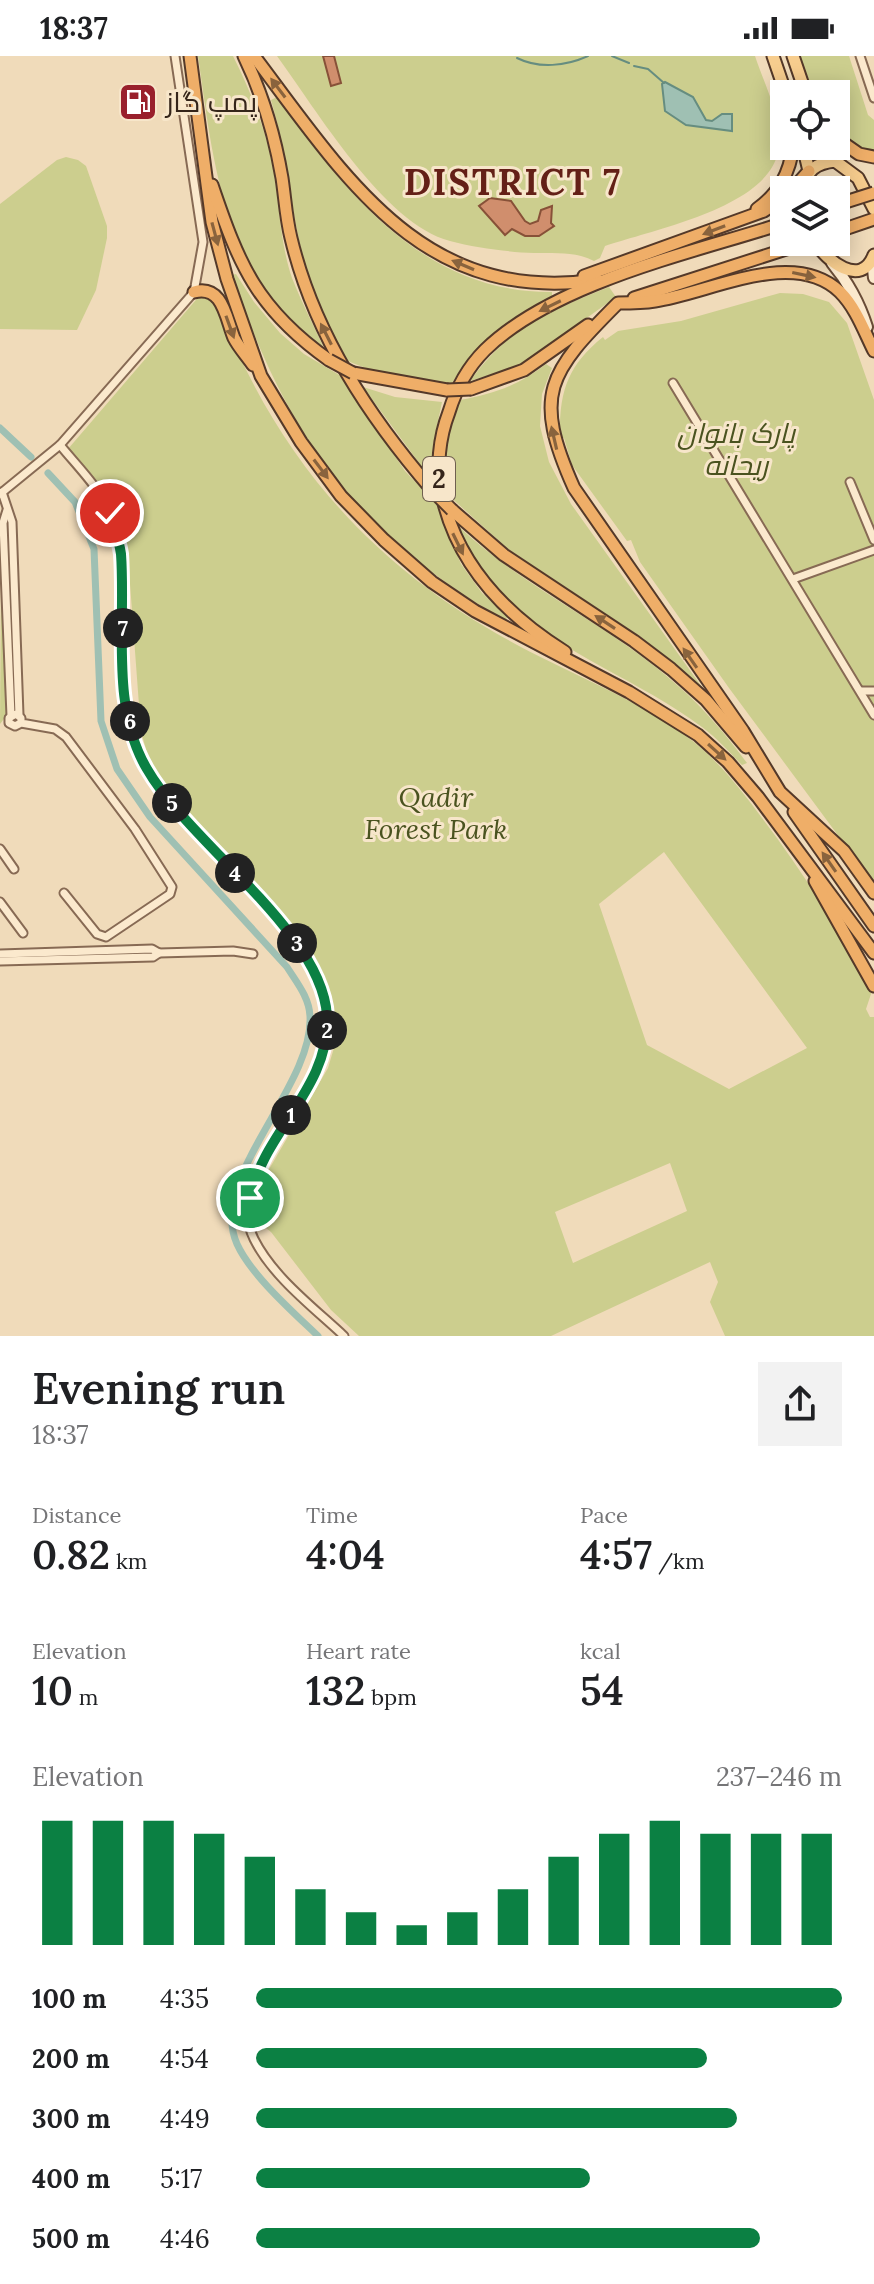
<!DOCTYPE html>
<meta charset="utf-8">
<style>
body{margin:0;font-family:Lora,Cairo,serif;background:#f2f2f2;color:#202124;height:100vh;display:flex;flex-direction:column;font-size:30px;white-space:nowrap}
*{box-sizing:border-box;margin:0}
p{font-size:26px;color:#757577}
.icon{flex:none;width:44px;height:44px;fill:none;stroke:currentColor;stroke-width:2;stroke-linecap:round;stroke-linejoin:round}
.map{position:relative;height:1280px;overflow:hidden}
.drawer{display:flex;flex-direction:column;background:#fff;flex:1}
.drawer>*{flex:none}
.buttons{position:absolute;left:770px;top:24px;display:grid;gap:16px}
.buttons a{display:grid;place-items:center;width:80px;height:80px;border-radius:0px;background:#fff;box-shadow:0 4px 20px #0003;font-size:40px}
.pin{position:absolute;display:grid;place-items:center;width:68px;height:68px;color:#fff;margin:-34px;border:4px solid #fff;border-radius:50%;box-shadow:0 2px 8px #0007}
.km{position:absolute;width:40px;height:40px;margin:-20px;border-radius:50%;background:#222;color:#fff;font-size:22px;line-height:40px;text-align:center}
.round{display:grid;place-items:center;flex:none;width:84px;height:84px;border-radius:0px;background:#f2f2f2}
.summary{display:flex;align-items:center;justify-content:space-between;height:136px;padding:0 32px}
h1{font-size:44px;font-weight:600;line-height:60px}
.figures{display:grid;grid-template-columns:repeat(3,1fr);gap:12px;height:136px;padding:8px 32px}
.figures div{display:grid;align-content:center}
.figures b{font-size:40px;font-weight:600}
.figures small{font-size:22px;font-weight:400}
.figures p{font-size:22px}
.chart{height:224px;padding:16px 32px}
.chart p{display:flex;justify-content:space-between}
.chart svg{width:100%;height:144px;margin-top:8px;stroke:#0b8043;stroke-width:6}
ul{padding:0 32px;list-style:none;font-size:26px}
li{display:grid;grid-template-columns:128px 96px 1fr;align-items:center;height:60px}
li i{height:20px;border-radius:10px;background:#0b8043}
.status{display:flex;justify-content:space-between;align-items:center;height:56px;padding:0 40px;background:#fff;direction:ltr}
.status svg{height:22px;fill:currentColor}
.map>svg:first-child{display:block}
.green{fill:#ccce8e;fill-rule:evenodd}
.water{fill:#9fc0b3;stroke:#668d80;stroke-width:2}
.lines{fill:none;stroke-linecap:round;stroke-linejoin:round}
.stream{stroke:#668d80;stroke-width:2}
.canal{stroke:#9fc0b3;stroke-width:7}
.building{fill:#d08e6d;stroke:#875138;stroke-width:2}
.minor-casing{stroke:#876a54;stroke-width:11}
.secondary-casing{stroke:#694c37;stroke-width:14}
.primary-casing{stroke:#543929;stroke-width:15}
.trunk-casing{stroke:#543929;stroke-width:15}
.minor{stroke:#fbe9cd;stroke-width:7}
.secondary{stroke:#fbe9cd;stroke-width:10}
.primary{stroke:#f7cd8e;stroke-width:11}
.trunk{stroke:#efae68;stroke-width:11}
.trunk-bridge-casing{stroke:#543929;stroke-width:15;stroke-linecap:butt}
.trunk-bridge{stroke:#efae68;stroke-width:11}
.oneway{fill:#89633d}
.route-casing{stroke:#fff;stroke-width:16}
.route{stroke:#0b8043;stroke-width:10}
.labels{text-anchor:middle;stroke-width:6;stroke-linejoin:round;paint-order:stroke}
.shield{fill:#f7e6ca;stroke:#6f5f4f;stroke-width:2}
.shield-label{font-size:26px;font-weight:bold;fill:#35251a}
.poi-label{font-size:28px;fill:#35251a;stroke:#f7e6ca;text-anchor:start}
.park-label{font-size:28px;font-style:italic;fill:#4a531f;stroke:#f7e6ca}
.district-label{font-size:36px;font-weight:bold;letter-spacing:2px;fill:#642017;stroke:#f7e6ca}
</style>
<div class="status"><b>18:37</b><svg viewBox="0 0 49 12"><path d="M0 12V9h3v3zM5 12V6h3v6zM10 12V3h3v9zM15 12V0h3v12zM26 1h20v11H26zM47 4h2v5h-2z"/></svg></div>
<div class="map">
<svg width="874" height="1280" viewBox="0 0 874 1280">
<rect width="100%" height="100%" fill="#f0dbba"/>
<!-- green -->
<g class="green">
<path d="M198 0H233C252 38 269 81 275 124 280 156 281 190 292 222 301 245 313 268 323 290L321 292C309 281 295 271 284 259 220 189 211 89 198 0Z"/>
<path d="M277 0H755C764 28 784 65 778 96 767 152 651 174 605 190L600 202 594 205C575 195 556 198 534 197 508 196 476 192 450 185 384 168 316 53 277 0Z"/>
<path d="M800 0H849L868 59 874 64V97L861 93 836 75V38H814Z"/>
<path d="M277 41C345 136 423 237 552 236V241C512 261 476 288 452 327 418 331 379 318 348 305 334 280 318 254 310 227 291 167 289 104 271 44Z"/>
<path d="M66 101 78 104 86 110 107 170V182L96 234 77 274 0 273V148L57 104Z"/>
<path d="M236 218 254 246 280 277 304 298 341 320 405 415 437 449 461 508 482 537 508 561 505 564C357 479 286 378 232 219Z"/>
<path d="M609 231 616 241 521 309 470 325C509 271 549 255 609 231Z"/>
<path d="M780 237 803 238 829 246 847 267 874 344V828L729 632 640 506 631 484 627 485 572 409 564 382H560C559 336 567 310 603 281L605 284 618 275 681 265Z"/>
<path d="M201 238 216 245C276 402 371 511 519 590 577 621 642 645 694 686 720 707 742 735 762 762 804 817 839 874 872 935L866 953 870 961H874V1280H725L710 1246 718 1226 710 1206 551 1280H359L331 1254 271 1176 258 1166 255 1148 265 1120 328 1012 336 985 334 955 324 921 299 881 164 730 148 700 141 676 128 501C117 450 101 432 68 393ZM664 796 807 992 729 1033 647 989 599 848ZM670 1107 687 1155 573 1207 555 1156Z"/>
<path d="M546 308 552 312 542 338 540 370 549 406 571 448 704 634 641 581 508 493 447 438C444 404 447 376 460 344 494 338 519 329 546 308Z"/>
<path d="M363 331 395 341 442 346 433 389 432 416 425 415Z"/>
<path d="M453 465C520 531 608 567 677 629 704 652 726 679 747 707L742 709C729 696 717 682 702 671 625 613 527 589 472 504 464 492 459 478 453 465Z"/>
<path d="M1 517 7 649V659L0 668Z"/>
</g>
<!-- water -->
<path class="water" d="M665 26 693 41 706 64 712 65 722 58H732V75L686 69 665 55 662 28Z"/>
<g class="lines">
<!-- stream -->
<g class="stream">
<path d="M612 0 629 7"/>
<path d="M517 2C539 13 566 10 588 0"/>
<path d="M634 10 648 13 664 27"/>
</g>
<!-- canal -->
<g class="canal">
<path d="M0 372 31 401"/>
<path d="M48 417 75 446 94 493 101 665 117 713 150 761 287 911C297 927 309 941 310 960 314 1031 207 1122 237 1188 251 1219 293 1256 318 1280"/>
</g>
</g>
<!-- building -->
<g class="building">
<path d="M323 0H334L341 27 331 30Z"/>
<path d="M490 142 511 145 525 165 530 168 538 165 541 154 552 150 551 167 554 170 539 180H525L512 173 505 179 479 150Z"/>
</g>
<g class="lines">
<!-- minor casing -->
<g class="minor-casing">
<g id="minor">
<path d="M860 0 874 42"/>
<path d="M673 327 874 659"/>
<path d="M60 389C77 410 99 431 110 457 142 533 103 632 146 711 158 734 177 754 195 773 219 799 243 826 268 853 289 877 317 905 324 938 329 963 328 990 318 1015 298 1062 226 1127 254 1183 273 1221 313 1251 344 1280"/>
<path d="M850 426 874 484"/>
<path d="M2 436 12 466 19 659"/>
<path d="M0 438 60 389 194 236 203 186 175 0"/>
<path d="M7 454 3 467 11 660"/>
<path d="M793 523 874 494"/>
<path d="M861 635H874"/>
<path d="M21 667V662L16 658 9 662V667L15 670 21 667 55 673 66 681 135 773 172 831 170 838 106 881 97 878 64 837"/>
<path d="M0 793 14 813"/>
<path d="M0 846 23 877"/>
<path d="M0 898 152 893 159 897 233 895 253 898"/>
<path d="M0 905 153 901 159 897"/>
</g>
</g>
<!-- secondary casing -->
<g class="secondary-casing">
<g id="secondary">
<path d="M872 205 874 222"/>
<path d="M832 207C849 227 859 246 867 271"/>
</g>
</g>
<!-- primary casing -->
<g class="primary-casing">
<g id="primary">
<path d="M773 0 786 38"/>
<path d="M793 0 806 38"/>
<path d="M803 90 809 115"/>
<path d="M826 90 835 105"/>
<path d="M803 134C806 114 816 107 835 105L858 122 874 153"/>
<path d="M815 186C826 204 861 233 874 199"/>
</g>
</g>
<!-- trunk casing -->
<g class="trunk-casing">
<g id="trunk">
<path d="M190 0 212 166 227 223 261 320 301 386 341 440 384 484 432 526 475 555 629 636 698 679 728 706 758 741 874 897"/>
<path d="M244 0C262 37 275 81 282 122 285 142 286 162 291 182 314 278 369 361 433 435"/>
<path d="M254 0C346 122 423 249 597 224"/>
<path d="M836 82 859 98 874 101"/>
<path d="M212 129C239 209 257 253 329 304"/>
<path d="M792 134 809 115"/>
<path d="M757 153C779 137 790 117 793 90"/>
<path d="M836 176 874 163"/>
<path d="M584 220 764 155 784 142"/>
<path d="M194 236C223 228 226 263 234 282 239 292 247 300 253 309"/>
<path d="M634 242 808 186"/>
<path d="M874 295C864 275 856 252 840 236 793 191 710 237 655 245 643 247 630 247 618 247 548 317 532 338 574 432L743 675 780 736 844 795 874 837"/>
<path d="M353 317 447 334"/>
<path d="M471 333 524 314 588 269"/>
<path d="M452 454 504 499 634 585 671 613 706 644 746 691"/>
<path d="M565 596C506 559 457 509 442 439 436 412 439 382 449 356 456 333 468 311 485 294 555 226 692 197 784 167"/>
<path d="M794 756 874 870"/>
<path d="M815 825 874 930"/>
</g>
</g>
<!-- minor -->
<use href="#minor" class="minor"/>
<!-- secondary -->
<use href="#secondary" class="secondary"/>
<!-- primary -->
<use href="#primary" class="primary"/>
<!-- trunk -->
<use href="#trunk" class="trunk"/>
<!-- trunk-bridge casing -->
<g class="trunk-bridge-casing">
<g id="trunk-bridge">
<path d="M836 149 874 137"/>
<path d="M329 304 353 317"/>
<path d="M447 334 471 333"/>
<path d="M433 435 452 454"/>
</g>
</g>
<!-- trunk-bridge -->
<use href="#trunk-bridge" class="trunk-bridge"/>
</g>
<!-- one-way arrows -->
<defs><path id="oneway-solid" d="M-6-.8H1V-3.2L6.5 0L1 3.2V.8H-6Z" transform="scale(2)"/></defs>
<g class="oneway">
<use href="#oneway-solid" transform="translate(278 32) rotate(-127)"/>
<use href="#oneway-solid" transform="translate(714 174) rotate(159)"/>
<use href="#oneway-solid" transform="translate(215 178) rotate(75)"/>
<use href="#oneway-solid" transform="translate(463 209) rotate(-157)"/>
<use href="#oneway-solid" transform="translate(804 219) rotate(12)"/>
<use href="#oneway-solid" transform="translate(550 250) rotate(154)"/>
<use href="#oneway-solid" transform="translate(230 271) rotate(70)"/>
<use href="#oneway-solid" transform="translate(326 278) rotate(-117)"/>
<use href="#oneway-solid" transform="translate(554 382) rotate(-103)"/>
<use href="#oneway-solid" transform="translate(321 413) rotate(53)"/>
<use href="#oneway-solid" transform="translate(458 488) rotate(64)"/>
<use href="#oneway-solid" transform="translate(605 566) rotate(-147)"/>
<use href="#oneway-solid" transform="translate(690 602) rotate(-125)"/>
<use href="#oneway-solid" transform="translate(717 696) rotate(42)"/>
<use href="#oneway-solid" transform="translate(829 806) rotate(-125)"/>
</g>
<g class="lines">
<!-- route casing -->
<g class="route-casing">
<path id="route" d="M110 457C114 470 119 484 121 498 126 567 110 651 147 713 190 788 322 875 327 960 331 1031 263 1076 250 1142"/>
</g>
<!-- route -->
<use href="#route" class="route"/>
</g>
<!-- icons -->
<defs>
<g id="fuel-square" transform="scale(2)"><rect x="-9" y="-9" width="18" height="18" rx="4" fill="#99202c" stroke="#f7e6ca"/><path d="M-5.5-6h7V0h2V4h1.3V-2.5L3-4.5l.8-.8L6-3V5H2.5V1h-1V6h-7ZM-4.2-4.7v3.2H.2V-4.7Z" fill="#fff"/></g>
</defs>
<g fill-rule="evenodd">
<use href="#fuel-square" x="138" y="46"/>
</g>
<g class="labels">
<!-- shield labels -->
<rect class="shield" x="423" y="401" width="32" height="44" rx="6"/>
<g class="shield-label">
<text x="439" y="432">2</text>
</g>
<!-- poi labels -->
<g class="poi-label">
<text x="166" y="56">پمپ گاز</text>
</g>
<!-- park labels -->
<g class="park-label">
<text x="736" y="387">پارک بانوان<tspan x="736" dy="32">ریحانه</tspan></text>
<text x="436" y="751">Qadir<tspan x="436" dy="32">Forest Park</tspan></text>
</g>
<!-- district labels -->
<g class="district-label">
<text x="513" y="139">DISTRICT 7</text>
</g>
</g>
</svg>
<div class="buttons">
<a><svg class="icon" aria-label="locate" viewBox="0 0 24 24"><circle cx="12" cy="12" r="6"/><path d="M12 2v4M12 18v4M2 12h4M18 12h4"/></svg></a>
<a><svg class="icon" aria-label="layers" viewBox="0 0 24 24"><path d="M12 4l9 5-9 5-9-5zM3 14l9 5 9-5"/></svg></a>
</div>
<div class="pin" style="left:250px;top:1142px;background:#1e9e55"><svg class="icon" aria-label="arrive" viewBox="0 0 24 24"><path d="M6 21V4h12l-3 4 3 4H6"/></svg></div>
<div class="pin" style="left:110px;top:457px;background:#d93025"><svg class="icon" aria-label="check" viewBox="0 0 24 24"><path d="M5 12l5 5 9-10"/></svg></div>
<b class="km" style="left:291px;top:1059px">1</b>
<b class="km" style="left:327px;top:974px">2</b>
<b class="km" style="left:297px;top:887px">3</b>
<b class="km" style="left:235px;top:817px">4</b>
<b class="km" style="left:172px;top:747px">5</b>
<b class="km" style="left:130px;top:665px">6</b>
<b class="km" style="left:123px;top:572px">7</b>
</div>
<section class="drawer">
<div class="summary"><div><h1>Evening run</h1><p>18:37</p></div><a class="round"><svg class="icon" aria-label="share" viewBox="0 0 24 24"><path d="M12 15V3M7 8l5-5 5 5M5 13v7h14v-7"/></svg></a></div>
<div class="figures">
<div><p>Distance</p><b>0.82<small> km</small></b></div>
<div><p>Time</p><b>4:04</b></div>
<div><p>Pace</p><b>4:57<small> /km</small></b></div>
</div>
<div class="figures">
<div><p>Elevation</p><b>10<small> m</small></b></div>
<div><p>Heart rate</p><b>132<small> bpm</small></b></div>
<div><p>kcal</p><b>54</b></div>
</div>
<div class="chart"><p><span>Elevation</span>237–246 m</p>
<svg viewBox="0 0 160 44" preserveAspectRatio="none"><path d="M5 44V6M15 44V6M25 44V6M35 44V10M45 44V17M55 44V27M65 44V34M75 44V38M85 44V34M95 44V27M105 44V17M115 44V10M125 44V6M135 44V10M145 44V10M155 44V10"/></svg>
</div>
<ul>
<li><b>100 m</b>4:35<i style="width:100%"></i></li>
<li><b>200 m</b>4:54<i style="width:77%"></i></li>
<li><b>300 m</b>4:49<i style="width:82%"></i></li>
<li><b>400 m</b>5:17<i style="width:57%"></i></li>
<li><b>500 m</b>4:46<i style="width:86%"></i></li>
</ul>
</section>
